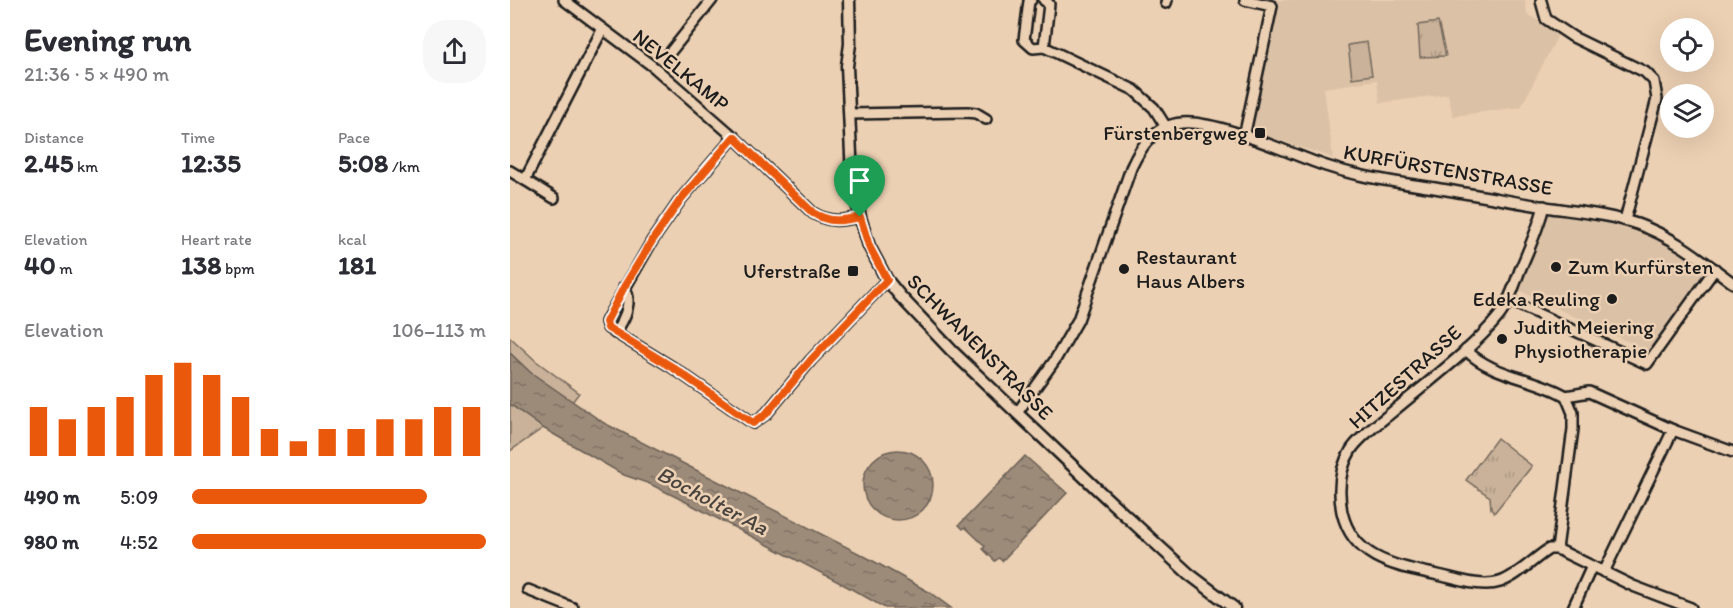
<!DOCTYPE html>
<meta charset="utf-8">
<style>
body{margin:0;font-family:Itim,sans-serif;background:#f7f7f7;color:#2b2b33;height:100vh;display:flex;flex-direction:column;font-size:22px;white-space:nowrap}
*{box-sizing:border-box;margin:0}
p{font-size:20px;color:#7c7c81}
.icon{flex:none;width:33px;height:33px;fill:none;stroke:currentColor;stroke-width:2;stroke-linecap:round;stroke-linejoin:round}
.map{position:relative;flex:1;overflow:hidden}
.drawer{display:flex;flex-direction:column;background:#fff;width:510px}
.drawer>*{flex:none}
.controls{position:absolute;left:1150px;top:18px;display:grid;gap:12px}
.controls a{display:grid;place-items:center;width:54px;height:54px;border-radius:50%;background:#fff;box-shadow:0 6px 24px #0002;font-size:30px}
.pin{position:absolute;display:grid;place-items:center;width:51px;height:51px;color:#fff;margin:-62px -26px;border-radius:50% 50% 50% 0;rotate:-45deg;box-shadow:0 0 6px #0007}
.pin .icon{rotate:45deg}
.round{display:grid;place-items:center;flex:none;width:63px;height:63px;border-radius:24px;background:#f7f7f7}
.overview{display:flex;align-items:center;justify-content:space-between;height:102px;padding:0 24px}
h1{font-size:33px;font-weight:800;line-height:45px}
.stats{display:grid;grid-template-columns:repeat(3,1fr);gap:9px;height:102px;padding:6px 24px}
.stats div{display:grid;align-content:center}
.stats b{font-size:26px;font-weight:800}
.stats small{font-size:16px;font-weight:400}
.stats p{font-size:16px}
.chart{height:168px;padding:12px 24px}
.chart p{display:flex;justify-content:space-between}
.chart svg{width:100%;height:108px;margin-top:6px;stroke:#ea580c;stroke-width:6}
ul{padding:0 24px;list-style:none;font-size:20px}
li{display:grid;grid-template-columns:96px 72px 1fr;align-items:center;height:45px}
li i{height:15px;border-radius:8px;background:#ea580c}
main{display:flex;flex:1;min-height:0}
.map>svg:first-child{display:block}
.built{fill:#dbc1a6}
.grass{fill:#cab29a;stroke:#73675b;stroke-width:1.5}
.park{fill:url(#park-tufts);stroke:#73675b;stroke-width:1.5}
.water{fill:url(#water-ripples);stroke:#695f54;stroke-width:1.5}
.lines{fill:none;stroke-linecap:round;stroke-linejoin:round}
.minor-casing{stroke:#1c1c1c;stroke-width:14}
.tertiary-casing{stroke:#1c1c1c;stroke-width:15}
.minor{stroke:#ecd0b3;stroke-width:9}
.tertiary{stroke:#ecd0b3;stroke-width:10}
.route-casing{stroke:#fff;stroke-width:12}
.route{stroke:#ea580c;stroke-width:8}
.poi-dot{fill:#1c1c1c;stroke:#ecd0b3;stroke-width:2}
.labels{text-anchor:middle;stroke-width:5;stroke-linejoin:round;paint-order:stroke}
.street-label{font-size:21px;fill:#1c1c1c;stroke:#ecd0b3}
.poi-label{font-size:21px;fill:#1c1c1c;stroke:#ecd0b3;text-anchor:end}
.water-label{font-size:22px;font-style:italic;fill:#49433d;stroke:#ecd0b3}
</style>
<main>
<section class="drawer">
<div class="overview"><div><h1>Evening run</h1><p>21:36 · 5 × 490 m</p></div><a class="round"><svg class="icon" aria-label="share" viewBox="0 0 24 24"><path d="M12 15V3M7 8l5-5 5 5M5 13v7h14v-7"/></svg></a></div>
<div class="stats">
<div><p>Distance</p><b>2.45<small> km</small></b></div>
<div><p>Time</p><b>12:35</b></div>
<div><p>Pace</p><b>5:08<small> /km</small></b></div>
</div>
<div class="stats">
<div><p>Elevation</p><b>40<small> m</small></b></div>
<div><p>Heart rate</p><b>138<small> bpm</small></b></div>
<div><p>kcal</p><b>181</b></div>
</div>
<div class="chart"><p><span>Elevation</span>106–113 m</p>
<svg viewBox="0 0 160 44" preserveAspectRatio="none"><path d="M5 44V24M15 44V29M25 44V24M35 44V20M45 44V11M55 44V6M65 44V11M75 44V20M85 44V33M95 44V38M105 44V33M115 44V33M125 44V29M135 44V29M145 44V24M155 44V24"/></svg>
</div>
<ul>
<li><b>490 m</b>5:09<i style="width:80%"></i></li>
<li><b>980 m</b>4:52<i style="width:100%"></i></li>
</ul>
</section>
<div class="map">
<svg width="1223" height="608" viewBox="0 0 1223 608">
<defs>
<pattern id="park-tufts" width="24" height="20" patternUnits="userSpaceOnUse" patternTransform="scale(1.5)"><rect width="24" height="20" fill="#cab29a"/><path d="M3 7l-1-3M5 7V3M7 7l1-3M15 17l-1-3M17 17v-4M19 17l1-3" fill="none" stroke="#ad9884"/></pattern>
<pattern id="water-ripples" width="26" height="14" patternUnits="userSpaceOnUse" patternTransform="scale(1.5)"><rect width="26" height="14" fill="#9d8b7a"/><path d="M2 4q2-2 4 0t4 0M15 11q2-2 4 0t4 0" fill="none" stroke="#7f7163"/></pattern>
</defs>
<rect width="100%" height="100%" fill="#ecd0b3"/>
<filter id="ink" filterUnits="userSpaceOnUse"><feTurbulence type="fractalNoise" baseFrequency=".0167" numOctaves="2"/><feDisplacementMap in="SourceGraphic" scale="12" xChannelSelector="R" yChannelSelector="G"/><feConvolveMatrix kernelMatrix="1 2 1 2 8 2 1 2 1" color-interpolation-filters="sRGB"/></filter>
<g filter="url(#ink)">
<!-- built -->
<g class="built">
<path d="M769 0H1015L1017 14 1049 33 1011 107 943 116 938 94 870 103 867 80 814 88 823 158 741 131Z"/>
<path d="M1038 213 1101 223 1142 237 1166 248 1195 269 1194 277 1142 353 1008 290Z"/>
</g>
<!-- grass -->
<g class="grass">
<path d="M857 42 862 75 842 78 838 45Z"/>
<path d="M0 337 26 361 69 393 62 402 20 372 0 353Z"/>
<path d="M0 404 33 428 0 451Z"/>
</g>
<!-- park -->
<g class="park">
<path d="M928 22 936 56 910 57 908 25Z"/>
<path d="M987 438 1022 466 984 513 981 509 980 497 956 480Z"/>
</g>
<!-- water -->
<g class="water">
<path d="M0 353 20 372 94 423 356 557 419 592 441 608H375L338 587 176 502 140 484 114 475 33 428 0 404Z"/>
<circle cx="388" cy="485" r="35"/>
<path d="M515 456 557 493 492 561 489 558 485 561 473 549 475 546 455 527 453 529 449 525Z"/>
</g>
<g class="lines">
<!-- minor casing -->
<g class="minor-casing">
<g id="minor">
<path d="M54 0 145 68 224 137 303 213C320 223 331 221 350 217"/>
<path d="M521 0 519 1 514 40 523 48 534 47 624 90 644 108 656 127"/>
<path d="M534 0 539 4 534 47"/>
<path d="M1031 1 1036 19 1063 37 1135 72 1144 81 1147 99 1115 220"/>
<path d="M656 3 657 0"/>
<path d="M158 55 202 0"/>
<path d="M340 114 457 112 466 113 476 119"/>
<path d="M224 137 171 199 142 241 100 314 96 322 98 328 162 367 243 423 256 414 301 360 377 280"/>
<path d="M734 137 762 6 735 0"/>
<path d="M0 171 15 180 92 30"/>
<path d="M15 180 44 198"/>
<path d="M1034 206C1028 229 1019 249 1010 270 1004 286 999 303 989 316 962 350 915 384 881 413 869 423 849 437 841 450 829 469 828 491 832 512 843 560 887 566 928 575 946 579 972 588 990 582 1008 576 1023 559 1039 549H1047L1123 586 1181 608"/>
<path d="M998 300 1137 364 1205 269"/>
<path d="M105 333C114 320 124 302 114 287"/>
<path d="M956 350C983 377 1024 377 1056 396L1079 392 1163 430 1223 452"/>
<path d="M507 413 545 360 568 320 621 168C631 146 645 125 672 123 704 120 770 149 802 161 843 177 887 182 930 189 968 195 1005 202 1042 208 1070 212 1100 215 1127 224 1164 237 1192 260 1223 283"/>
<path d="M1047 549 1063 429V413L1056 396"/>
<path d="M1094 572 1163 430"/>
<path d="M18 590 63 608"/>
<path d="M1063 608 1082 566"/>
</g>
</g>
<!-- tertiary casing -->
<g class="tertiary-casing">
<path id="tertiary" d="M339 0 340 44 337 66 342 177 350 217 359 246 377 280 390 296 442 351 589 491 679 574 724 608"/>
</g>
<!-- minor -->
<use href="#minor" class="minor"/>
<!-- tertiary -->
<use href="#tertiary" class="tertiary"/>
</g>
</g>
<g class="lines" filter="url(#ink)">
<!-- route casing -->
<g class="route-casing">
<path id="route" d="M224 137 303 213C320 223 331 221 350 217L359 246 377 280 301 360 256 414 243 423 162 367 98 328 96 322 114 287 142 241 171 199Z"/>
</g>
<!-- route -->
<use href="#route" class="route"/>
</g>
<!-- markers -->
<g class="poi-dot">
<rect x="744" y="127" width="12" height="12" rx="3"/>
<circle cx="1046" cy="267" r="6"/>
<circle cx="614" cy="269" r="6"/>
<rect x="337" y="265" width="12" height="12" rx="3"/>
<circle cx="1102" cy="299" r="6"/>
<circle cx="992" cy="339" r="6"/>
</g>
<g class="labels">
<!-- street labels -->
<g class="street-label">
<text transform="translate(171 70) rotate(39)" y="7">NEVELKAMP</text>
<text transform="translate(938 170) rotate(10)" y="7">KURFÜRSTENSTRASSE</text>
<text transform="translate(470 347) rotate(45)" y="7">SCHWANENSTRASSE</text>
<text transform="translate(895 377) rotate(-42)" y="7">HITZESTRASSE</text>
</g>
<!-- poi labels -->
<g class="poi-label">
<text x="738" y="140">Fürstenbergweg</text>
<text x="626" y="264" text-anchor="start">Restaurant<tspan x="626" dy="24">Haus Albers</tspan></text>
<text x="1058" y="274" text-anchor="start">Zum Kurfürsten</text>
<text x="331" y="278">Uferstraße</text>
<text x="1090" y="306">Edeka Reuling</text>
<text x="1004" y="334" text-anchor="start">Judith Meiering<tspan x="1004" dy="24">Physiotherapie</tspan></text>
</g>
<!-- water labels -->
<g class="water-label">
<text transform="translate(203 500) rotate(28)" y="8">Bocholter Aa</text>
</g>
</g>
</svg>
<div class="controls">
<a><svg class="icon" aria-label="locate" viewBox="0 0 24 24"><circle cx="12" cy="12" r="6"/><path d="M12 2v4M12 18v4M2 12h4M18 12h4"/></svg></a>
<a><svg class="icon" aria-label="layers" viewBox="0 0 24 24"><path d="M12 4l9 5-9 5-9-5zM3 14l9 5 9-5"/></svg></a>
</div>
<div class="pin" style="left:350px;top:217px;background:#1e9e55"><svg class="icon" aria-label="arrive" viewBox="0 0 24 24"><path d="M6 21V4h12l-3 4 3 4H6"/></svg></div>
</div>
</main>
